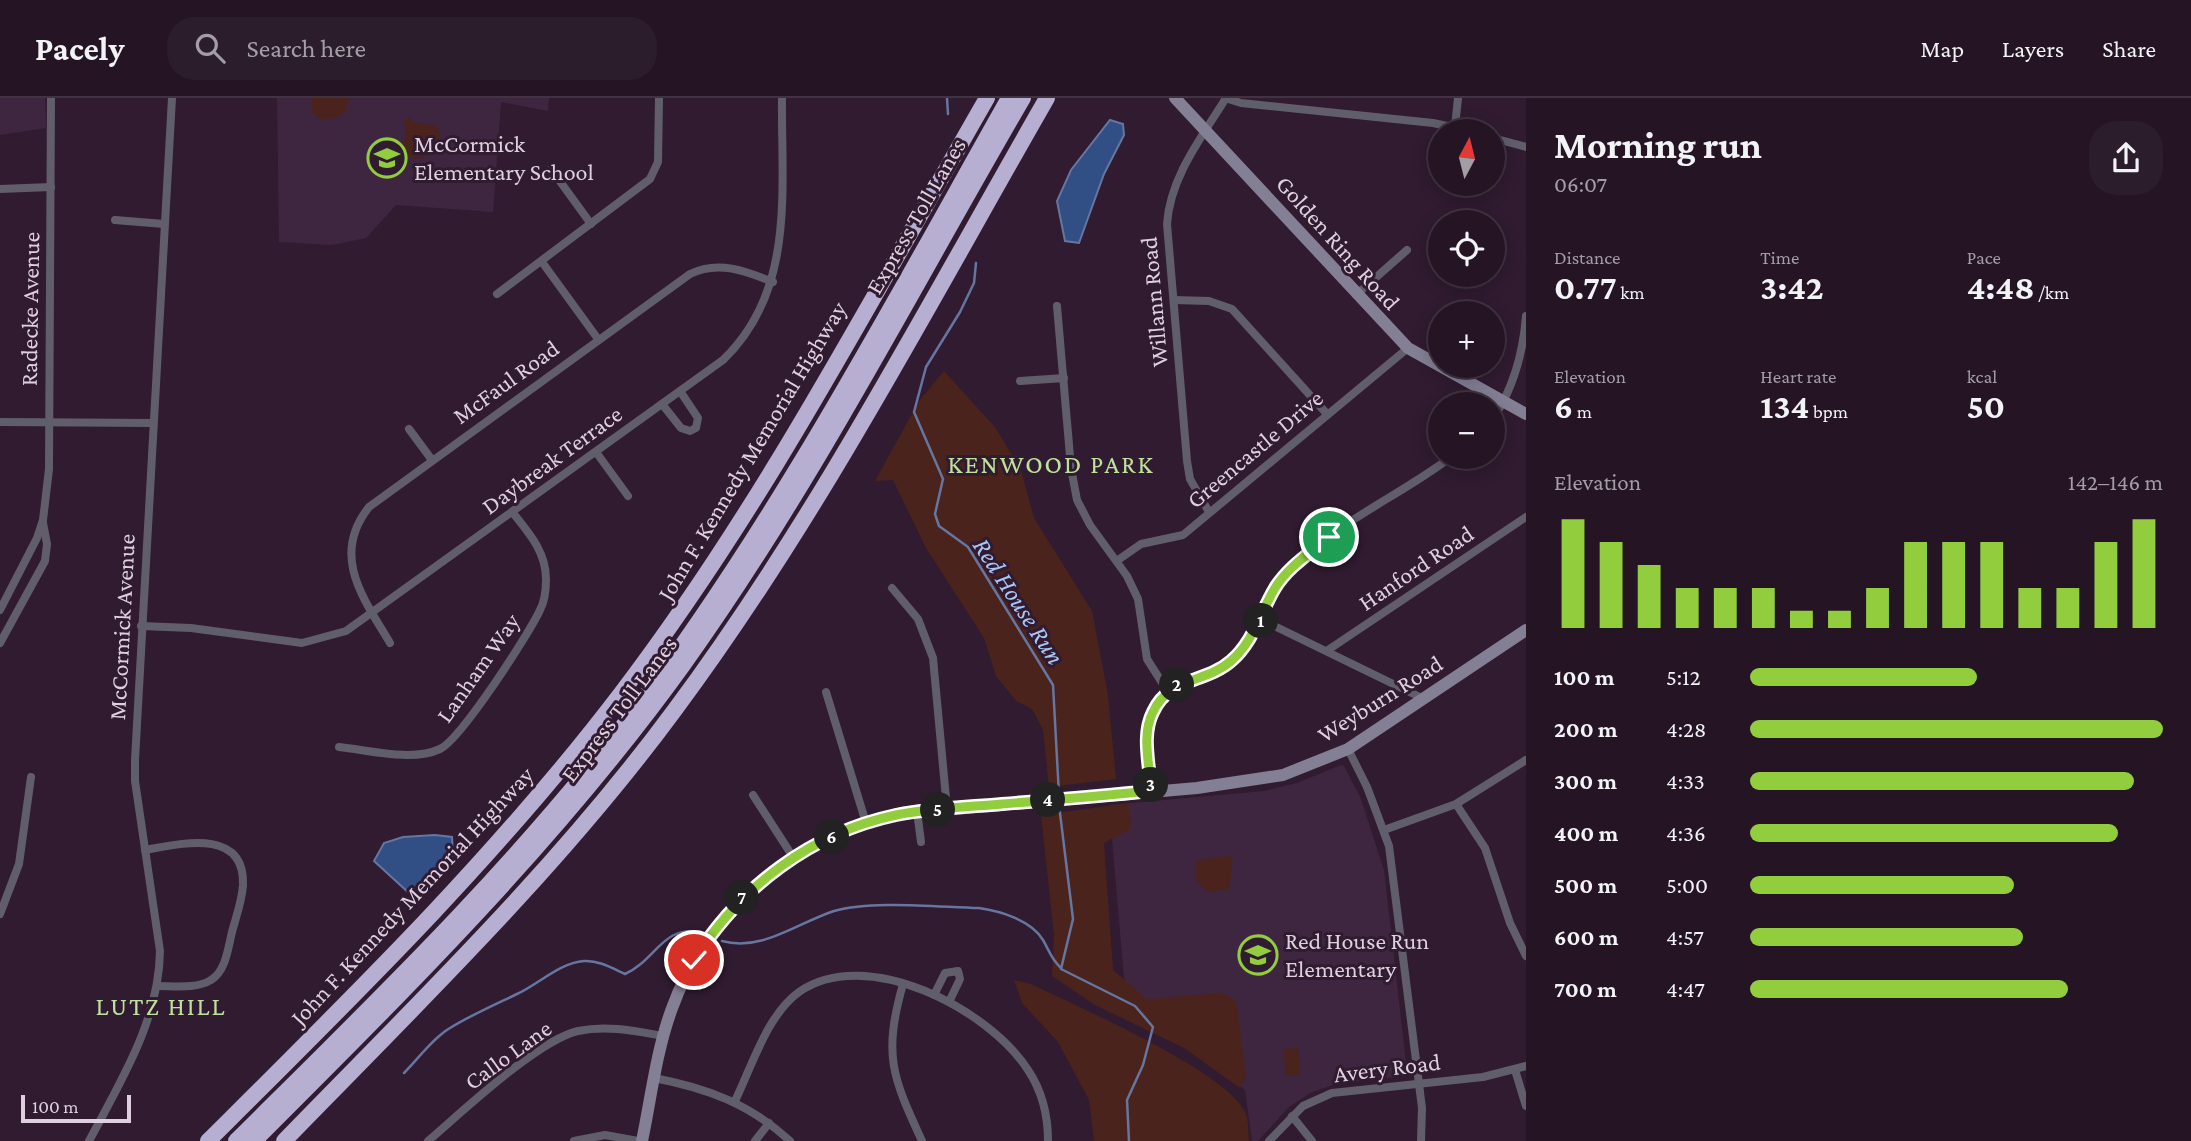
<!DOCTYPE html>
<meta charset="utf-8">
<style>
body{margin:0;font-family:"Crimson Pro",serif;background:#2c1d2c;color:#f1f3f6;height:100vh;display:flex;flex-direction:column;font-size:26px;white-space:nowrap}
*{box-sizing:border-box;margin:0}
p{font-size:23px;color:#a39ea6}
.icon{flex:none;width:38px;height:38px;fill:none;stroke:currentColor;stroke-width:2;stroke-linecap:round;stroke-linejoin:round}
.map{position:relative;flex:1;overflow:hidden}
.sheet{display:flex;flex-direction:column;background:#241424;width:665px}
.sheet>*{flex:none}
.needle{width:46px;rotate:7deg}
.tools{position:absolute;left:1428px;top:21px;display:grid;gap:14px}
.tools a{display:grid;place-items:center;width:77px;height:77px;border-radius:50%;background:#241424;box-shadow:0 4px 18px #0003,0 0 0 2px #413341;font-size:35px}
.scale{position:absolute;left:21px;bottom:18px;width:110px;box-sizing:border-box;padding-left:7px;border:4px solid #ded0de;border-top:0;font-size:19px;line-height:24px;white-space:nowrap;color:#ded0de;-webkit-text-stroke:5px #301b30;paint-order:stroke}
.pin{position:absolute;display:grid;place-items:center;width:60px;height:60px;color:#fff;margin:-30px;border:4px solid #fff;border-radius:50%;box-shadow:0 2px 7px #0007}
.km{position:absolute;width:35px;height:35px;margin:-18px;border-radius:50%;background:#222;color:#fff;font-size:19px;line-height:35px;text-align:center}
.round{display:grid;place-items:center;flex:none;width:74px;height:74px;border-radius:28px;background:#2c1d2c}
.summary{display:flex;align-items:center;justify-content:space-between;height:119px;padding:0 28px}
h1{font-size:38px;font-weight:700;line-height:52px}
.metrics{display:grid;grid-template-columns:repeat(3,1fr);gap:10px;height:119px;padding:7px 28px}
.metrics div{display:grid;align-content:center}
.metrics b{font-size:35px;font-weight:700}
.metrics small{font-size:19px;font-weight:400}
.metrics p{font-size:19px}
.chart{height:196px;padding:14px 28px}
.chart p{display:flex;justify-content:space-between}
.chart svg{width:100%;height:126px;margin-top:7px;stroke:#92cd3e;stroke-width:6}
ul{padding:0 28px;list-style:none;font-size:23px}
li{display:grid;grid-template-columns:112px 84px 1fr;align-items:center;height:52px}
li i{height:18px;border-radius:9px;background:#92cd3e}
header{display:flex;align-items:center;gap:42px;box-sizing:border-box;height:98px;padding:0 35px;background:#241424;border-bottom:2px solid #413341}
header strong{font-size:33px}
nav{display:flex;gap:38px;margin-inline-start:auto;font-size:24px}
.search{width:490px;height:63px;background:#2c1d2c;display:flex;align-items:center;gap:18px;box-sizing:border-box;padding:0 24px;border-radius:28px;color:#a39ea6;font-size:26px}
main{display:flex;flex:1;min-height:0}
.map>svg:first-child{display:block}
.built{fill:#3f2640}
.green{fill:#4a231c}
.water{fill:#324f85;stroke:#6676a0;stroke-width:2}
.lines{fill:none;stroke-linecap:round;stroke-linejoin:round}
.stream{stroke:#6676a0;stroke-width:2.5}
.street{stroke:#615e6c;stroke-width:8}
.secondary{stroke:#837f95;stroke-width:12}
.highway{stroke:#b6afd1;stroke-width:16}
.route-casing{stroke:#fff;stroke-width:14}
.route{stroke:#92cd3e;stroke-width:9}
.labels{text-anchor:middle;stroke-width:6;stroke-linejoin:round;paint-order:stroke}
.poi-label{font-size:24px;fill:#ded0de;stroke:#301b30;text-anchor:start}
.street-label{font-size:24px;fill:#ded0de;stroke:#301b30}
.neighbourhood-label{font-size:26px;letter-spacing:2px;fill:#bfe29b;stroke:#301b30}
.water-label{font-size:26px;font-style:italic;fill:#aac6f7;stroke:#301b30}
</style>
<header>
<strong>Pacely</strong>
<div class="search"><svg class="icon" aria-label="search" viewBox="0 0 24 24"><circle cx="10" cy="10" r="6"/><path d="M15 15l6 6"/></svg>Search here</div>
<nav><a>Map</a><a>Layers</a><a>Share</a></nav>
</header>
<main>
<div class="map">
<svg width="1526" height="1043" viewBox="0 0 1526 1043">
<rect width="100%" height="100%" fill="#301b30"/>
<!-- built -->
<g class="built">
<path d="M0 0H45L46 30 0 37Z"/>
<path d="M277 0H549L548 13 501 4 493 114 396 107 366 140 332 147 279 144Z"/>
<path d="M1341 667 1344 668 1361 701 1384 772 1407 974 1404 978 1336 986 1312 994 1289 1009 1258 1043H1252L1245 992 1126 903 1109 707 1264 693 1297 685Z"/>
</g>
<!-- green -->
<g class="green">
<path d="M312 0H349L345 14 335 20 320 21 312 15Z"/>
<path d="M409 19 413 24 437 28 440 37 437 52 428 58 414 61 403 53 406 29 403 23Z"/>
<path d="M944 273 995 329 1021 372 1034 420 1092 513 1108 597 1116 681 1049 689 1043 632 1032 611 1016 603 996 578 984 540 926 450 893 382 875 383 919 303Z"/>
<path d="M1129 705 1131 731 1104 745 1113 872 1147 901 1223 895 1236 903 1246 978 1240 990 1184 950 1095 907 1052 878 1054 838 1041 717Z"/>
<path d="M1229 758 1233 762 1229 791 1209 794C1196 787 1192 776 1198 762Z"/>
<path d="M1014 882 1031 886C1074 907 1231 975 1246 1016 1249 1024 1248 1035 1249 1043H1094L1089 1002 1058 944 1022 905Z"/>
<path d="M1298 950 1301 976 1286 978 1283 951Z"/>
</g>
<!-- water -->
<g class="water">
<path d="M1110 22 1123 26 1124 37 1104 76 1079 145 1065 143 1057 103 1071 72Z"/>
<path d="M435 737 452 739 453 757 417 792 409 795 374 763 384 745 403 739Z"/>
</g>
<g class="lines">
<!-- stream -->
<g class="stream">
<path d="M947 0 948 16"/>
<path d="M976 165 974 185 960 214 926 269 914 314 943 381 935 416 939 428 968 449 1053 587 1059 697"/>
<path d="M1059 707 1073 821 1061 871 1135 908 1153 929 1143 967 1127 1002 1129 1043"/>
<path d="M722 843C762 854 797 825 834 813 872 802 938 809 979 810 1000 813 1031 822 1043 842 1049 852 1051 861 1061 870"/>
<path d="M404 975C418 961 433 940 450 930 471 917 494 907 517 896 539 886 559 865 584 863 598 862 612 870 625 876 655 863 663 827 699 834"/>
</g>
<!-- street -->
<g class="street">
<path d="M1225 0 1241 5 1433 25 1471 33"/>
<path d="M1455 29 1458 0"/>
<path d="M1493 40 1526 49"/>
<path d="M551 71 591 126"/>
<path d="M0 91 51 89"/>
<path d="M115 122 164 126"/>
<path d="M542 164 598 241"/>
<path d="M497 196 650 81 658 64 659 0"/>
<path d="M1356 197 1407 152"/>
<path d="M1174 202 1209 203 1232 211 1327 316"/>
<path d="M1057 208 1071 370 1077 402 1090 427 1127 478 1138 501 1147 561 1168 594"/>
<path d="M1020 283 1064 280"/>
<path d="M662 306 681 330 690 333 696 330 698 320 680 293"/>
<path d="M1493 321C1514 289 1523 256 1526 218"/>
<path d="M0 324 152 325"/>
<path d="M409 331 432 362"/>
<path d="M596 354 628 398"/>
<path d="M1209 414 1190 381 1187 363 1167 126C1170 79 1202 39 1226 0"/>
<path d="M1118 462 1141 446 1183 437 1408 250"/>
<path d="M892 490 918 521 933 560 947 711"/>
<path d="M0 512 37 440 43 422 49 371 51 0"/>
<path d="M1262 522 1422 600"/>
<path d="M141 528 191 530 302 545 346 533 723 262C796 192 781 92 782 0"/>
<path d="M0 545 45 463 47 446 43 425"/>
<path d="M390 545C364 501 330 458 369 409L690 176C718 162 746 173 773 184"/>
<path d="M1328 552 1526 419"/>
<path d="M826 594 866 725"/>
<path d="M339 649C369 652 412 664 440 651 461 641 529 536 540 512 545 503 546 491 546 481 546 454 529 435 513 415"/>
<path d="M1348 651 1367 689 1389 748 1422 1010 1421 1043"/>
<path d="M1151 693C1148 649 1139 598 1192 581 1212 574 1227 570 1241 553 1260 530 1265 501 1283 479 1329 427 1397 400 1451 359"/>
<path d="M753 697 793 759"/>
<path d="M1456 706 1485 750 1510 825 1526 858"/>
<path d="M917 713 921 744"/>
<path d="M1384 732 1456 706 1526 662"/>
<path d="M145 752C179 746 245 729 243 787 242 803 236 819 232 834 228 850 226 873 211 882 197 891 174 888 158 888"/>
<path d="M0 816 19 766 31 679"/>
<path d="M903 886C883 957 892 978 922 1043"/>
<path d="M934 897 945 875 958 873 960 881 949 904"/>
<path d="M1515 972 1526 1008"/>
<path d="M654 980C707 990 750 1006 790 1043"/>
<path d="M735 1003C752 968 767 917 799 894 866 847 989 911 1028 972 1042 993 1048 1018 1048 1043"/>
<path d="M1292 1018 1312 1043"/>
<path d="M89 1043C121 983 159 922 160 853L135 683V662L172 0"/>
<path d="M428 1043C462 1014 538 942 578 933 607 927 635 933 663 938"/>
<path d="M574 1043 605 1037 638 1043"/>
<path d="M755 1043 769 1025"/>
<path d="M1269 1043 1303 1008 1332 995 1483 979 1526 968"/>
</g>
<!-- secondary -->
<g class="secondary">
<path d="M1175 0 1408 250 1526 316"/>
<path d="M642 1043C651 1000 656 955 671 913 707 811 793 742 897 716L1197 690 1283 677 1348 651 1526 532"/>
</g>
<!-- highway -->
<g class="highway">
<path d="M208 1043C353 899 498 757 622 594 763 409 871 201 987 0"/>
<path d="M236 1043C374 906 514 771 633 615 778 423 891 209 1009 0"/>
<path d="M254 1043C406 891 557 742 683 567 812 387 912 190 1023 0"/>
<path d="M284 1043C419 904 558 770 674 613 817 421 928 207 1047 0"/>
</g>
</g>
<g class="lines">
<!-- route casing -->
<g class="route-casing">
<path id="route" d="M694 862C740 789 811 735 896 717 931 710 967 709 1002 706 1052 702 1101 698 1151 693 1150 668 1141 637 1153 614 1169 579 1206 585 1231 563 1254 543 1260 515 1275 490 1288 469 1310 455 1329 439"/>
</g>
<!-- route -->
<use href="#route" class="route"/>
</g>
<!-- icons -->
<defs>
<g id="school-ring" transform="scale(2.0125)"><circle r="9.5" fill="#301b30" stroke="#92cd3e" stroke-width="1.5"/><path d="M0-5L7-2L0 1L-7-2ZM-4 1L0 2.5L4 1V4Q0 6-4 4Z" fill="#92cd3e"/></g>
</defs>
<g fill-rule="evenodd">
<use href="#school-ring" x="387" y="60"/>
<use href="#school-ring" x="1258" y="857"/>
</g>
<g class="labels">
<!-- poi labels -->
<g class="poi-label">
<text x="414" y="54">McCormick<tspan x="414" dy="28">Elementary School</tspan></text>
<text x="1285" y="851">Red House Run<tspan x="1285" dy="28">Elementary</tspan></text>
</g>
<!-- street labels -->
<g class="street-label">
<text transform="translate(916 118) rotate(-60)" y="8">Express Toll Lanes</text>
<text transform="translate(1338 145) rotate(48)" y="8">Golden Ring Road</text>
<text transform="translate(1154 204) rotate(-95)" y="8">Willann Road</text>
<text transform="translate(30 211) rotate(-89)" y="8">Radecke Avenue</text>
<text transform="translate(506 284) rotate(-36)" y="8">McFaul Road</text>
<text transform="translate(1255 351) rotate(-40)" y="8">Greencastle Drive</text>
<text transform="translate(752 353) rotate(-59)" y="8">John F. Kennedy Memorial Highway</text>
<text transform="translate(552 362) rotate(-36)" y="8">Daybreak Terrace</text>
<text transform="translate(1416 470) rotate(-34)" y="8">Hanford Road</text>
<text transform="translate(122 529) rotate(-87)" y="8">McCormick Avenue</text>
<text transform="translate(478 570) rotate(-55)" y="8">Lanham Way</text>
<text transform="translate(1380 601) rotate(-32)" y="8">Weyburn Road</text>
<text transform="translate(619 611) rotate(-53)" y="8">Express Toll Lanes</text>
<text transform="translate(412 798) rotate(-47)" y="8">John F. Kennedy Memorial Highway</text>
<text transform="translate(508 957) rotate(-36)" y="8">Callo Lane</text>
<text transform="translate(1387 970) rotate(-7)" y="8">Avery Road</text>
</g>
<!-- neighbourhood labels -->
<g class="neighbourhood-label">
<text x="1051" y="375">KENWOOD PARK</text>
<text x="161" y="917">LUTZ HILL</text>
</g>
<!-- water labels -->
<g class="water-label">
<text transform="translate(1019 503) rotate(57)" y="9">Red House Run</text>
</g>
</g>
</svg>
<div class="tools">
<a><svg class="needle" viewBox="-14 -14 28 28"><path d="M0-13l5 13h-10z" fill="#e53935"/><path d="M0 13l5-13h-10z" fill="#a39ea6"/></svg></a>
<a><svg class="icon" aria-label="locate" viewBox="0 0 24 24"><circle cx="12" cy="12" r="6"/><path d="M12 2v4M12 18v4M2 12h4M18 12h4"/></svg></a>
<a>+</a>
<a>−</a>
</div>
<div class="scale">100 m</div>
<div class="pin" style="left:1329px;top:439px;background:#1e9e55"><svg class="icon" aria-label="arrive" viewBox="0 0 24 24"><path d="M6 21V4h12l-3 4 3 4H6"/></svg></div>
<div class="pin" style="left:694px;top:862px;background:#d93025"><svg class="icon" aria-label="check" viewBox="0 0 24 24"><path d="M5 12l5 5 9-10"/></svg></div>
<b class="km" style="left:1261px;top:523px">1</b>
<b class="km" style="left:1177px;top:587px">2</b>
<b class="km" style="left:1151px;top:687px">3</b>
<b class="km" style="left:1048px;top:702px">4</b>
<b class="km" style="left:938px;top:712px">5</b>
<b class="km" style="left:832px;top:739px">6</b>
<b class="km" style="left:742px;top:800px">7</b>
</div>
<section class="sheet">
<div class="summary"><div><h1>Morning run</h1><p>06:07</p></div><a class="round"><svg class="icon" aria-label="share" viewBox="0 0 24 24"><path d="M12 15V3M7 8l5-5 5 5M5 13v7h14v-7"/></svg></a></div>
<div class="metrics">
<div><p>Distance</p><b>0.77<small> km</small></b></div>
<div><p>Time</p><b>3:42</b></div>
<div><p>Pace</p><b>4:48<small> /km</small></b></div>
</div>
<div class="metrics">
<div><p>Elevation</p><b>6<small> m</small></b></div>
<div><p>Heart rate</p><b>134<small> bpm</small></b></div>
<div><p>kcal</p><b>50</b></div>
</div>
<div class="chart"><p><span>Elevation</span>142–146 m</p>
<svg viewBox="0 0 160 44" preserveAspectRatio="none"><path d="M5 44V6M15 44V14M25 44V22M35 44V30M45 44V30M55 44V30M65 44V38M75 44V38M85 44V30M95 44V14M105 44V14M115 44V14M125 44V30M135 44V30M145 44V14M155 44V6"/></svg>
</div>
<ul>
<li><b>100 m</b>5:12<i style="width:55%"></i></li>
<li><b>200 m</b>4:28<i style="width:100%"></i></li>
<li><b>300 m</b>4:33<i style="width:93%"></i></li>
<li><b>400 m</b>4:36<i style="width:89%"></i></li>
<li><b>500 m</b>5:00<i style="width:64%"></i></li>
<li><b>600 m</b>4:57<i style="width:66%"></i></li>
<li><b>700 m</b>4:47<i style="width:77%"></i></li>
</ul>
</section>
</main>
